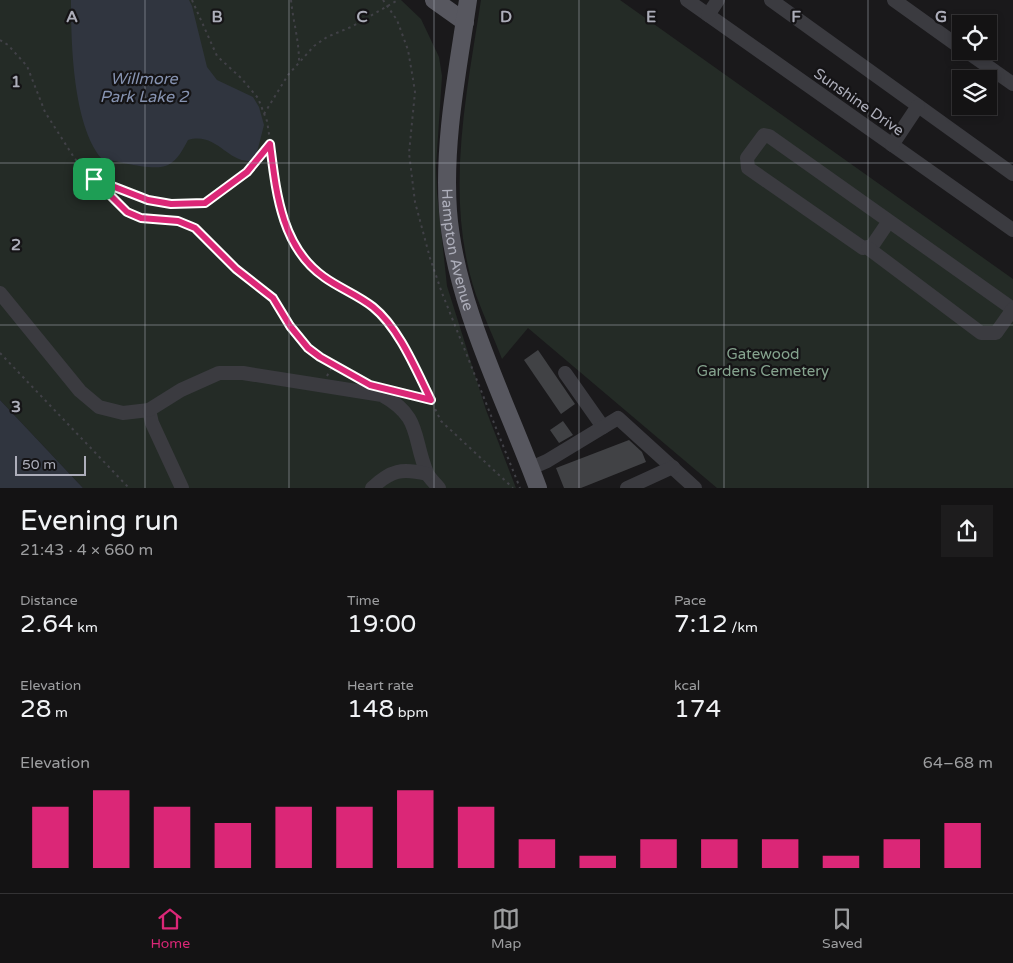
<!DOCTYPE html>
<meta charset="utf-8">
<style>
body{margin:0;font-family:"Varela Round",sans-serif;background:#1d1c1d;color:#f1f3f6;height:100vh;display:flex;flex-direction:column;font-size:19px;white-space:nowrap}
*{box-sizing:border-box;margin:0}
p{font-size:16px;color:#9d9ea0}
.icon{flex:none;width:28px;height:28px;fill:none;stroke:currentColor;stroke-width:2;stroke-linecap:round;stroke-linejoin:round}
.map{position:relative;height:488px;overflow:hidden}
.details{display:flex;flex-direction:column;background:#141314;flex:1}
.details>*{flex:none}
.tools{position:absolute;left:952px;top:15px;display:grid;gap:10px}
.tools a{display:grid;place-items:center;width:45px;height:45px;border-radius:0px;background:#141314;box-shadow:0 2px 8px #0003,0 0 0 1px #333234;font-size:25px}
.scale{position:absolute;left:15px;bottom:12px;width:71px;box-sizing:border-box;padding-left:5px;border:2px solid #adaeba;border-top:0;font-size:14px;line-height:18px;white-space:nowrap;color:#adaeba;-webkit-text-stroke:4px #151416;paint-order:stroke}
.pin{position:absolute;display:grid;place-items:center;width:42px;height:42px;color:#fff;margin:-21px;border-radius:10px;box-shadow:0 2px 8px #0006}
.round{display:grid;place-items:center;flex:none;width:52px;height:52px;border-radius:0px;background:#1d1c1d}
.head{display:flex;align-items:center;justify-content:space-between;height:85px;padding:0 20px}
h1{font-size:28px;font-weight:600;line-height:38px}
.metrics{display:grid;grid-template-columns:repeat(3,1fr);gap:8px;height:85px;padding:5px 20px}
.metrics div{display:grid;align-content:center}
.metrics b{font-size:25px;font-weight:600}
.metrics small{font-size:14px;font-weight:400}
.metrics p{font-size:14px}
.chart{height:140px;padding:10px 20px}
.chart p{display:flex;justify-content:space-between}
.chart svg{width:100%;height:90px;margin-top:5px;stroke:#db2777;stroke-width:6}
.dock{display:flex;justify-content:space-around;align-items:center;height:70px;border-top:1px solid #333234;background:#141314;font-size:14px;color:#9d9ea0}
.dock a{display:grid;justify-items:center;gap:2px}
.dock .on{color:#db2777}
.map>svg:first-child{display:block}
.green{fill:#242b26}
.water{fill:#30353f}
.building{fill:#414245}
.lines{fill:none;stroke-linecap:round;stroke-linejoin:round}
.path{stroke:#414147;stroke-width:2;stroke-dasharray:2.5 4;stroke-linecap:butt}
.minor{stroke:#3b3b40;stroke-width:14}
.major{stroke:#57575f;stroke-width:18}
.route-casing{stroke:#fff;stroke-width:10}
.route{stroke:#db2777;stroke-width:6}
.grid{fill:none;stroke:#adaeba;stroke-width:1;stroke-opacity:0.55}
.labels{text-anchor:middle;stroke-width:4.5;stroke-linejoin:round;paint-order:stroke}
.street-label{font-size:15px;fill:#adaeba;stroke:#151416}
.park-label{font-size:15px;fill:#85a38e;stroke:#151416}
.water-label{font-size:16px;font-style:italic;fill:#8794b2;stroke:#151416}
.grid-label{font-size:16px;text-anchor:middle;font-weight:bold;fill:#adaeba;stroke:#151416;stroke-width:4.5;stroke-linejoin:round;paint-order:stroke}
</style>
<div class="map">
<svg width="1013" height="488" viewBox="0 0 1013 488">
<rect width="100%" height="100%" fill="#1a191b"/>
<!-- green -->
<g class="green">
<path d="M0 0H401L421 19 439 57 442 76 436 167 437 193 447 286 486 410 516 488H83L0 400Z"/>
<path d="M481 0H620L1013 279V488H717L528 328 502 359C494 338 484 317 476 295 444 199 466 97 481 0Z"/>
</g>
<!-- water -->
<g class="water">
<path d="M71 0H189L192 6 207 67 217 80 253 97 259 107 264 125 255 160C229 167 218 131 188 140 183 149 178 160 168 165 154 172 117 161 101 158 73 124 71 43 71 0Z"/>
<path d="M0 400 83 488H0Z"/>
</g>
<!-- building -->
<g class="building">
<path d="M538 350 575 404 561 414 524 360Z"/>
<path d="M563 421 573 435 559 443 550 430Z"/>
<path d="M629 440 642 452 646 462 581 488H564L556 468Z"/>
</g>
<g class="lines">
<!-- path -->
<g class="path">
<path d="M192 0 217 56 241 78 258 98 267 121 282 218 292 239 309 264 323 277 373 307 407 351 441 421 513 488"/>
<path d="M291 0C293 21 299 40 299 61"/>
<path d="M383 0 397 20 408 50 412 73 415 92 409 153 415 202 430 258 442 293 520 488"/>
<path d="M0 40 8 45 27 66 45 112 75 159 127 212 141 218 179 221 195 228 236 269 273 298 291 326 308 348 320 357 360 380"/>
<path d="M264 114 288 75 314 46 327 37 351 27 398 0"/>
<path d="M97 180C113 186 130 194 147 200 204 219 236 185 269 144"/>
<path d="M0 353 129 488"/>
<path d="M327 376 333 365"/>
<path d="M400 392 430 399"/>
</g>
<!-- minor -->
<g class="minor">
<path d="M687 0 1013 230"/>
<path d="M771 0 1013 174"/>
<path d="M894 0 961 48"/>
<path d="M708 15 718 0"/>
<path d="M966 51 1013 84"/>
<path d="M892 145 918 106"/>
<path d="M889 221 872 246 863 248 748 168 747 158 764 135 769 136 1013 309"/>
<path d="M868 248 981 333H996L1013 309"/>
<path d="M0 293 80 391 99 407 123 413 149 410 152 423 182 488"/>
<path d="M565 373 603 427"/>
<path d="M149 410 181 390 219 373H243L382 395C422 417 412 437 427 473 429 478 435 483 439 488"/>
<path d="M531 468 547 461 618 418 695 488"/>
<path d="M372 488C391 470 402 468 427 474"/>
<path d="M627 488 673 467"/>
</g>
<!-- major -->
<g class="major">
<path d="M434 0 465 22"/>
<path id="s1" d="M468 0C458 69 443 141 448 211 455 304 506 401 538 488"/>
</g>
</g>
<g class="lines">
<!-- route casing -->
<g class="route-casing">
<path id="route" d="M270 144C276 191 281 247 324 277 339 288 358 295 373 307 399 328 416 370 431 400L370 385 320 357 308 348 290 326 273 298 236 269 195 228 178 221 141 218 127 212 94 179 148 200 171 204 205 203 247 172Z"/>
</g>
<!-- route -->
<use href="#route" class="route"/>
</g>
<!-- grid -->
<path class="grid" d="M145 0V488M289 0V488M434 0V488M579 0V488M724 0V488M868 0V488M0 163H1013M0 325H1013"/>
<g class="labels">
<!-- street labels -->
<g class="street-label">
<text transform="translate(859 102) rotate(35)" y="5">Sunshine Drive</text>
<text dy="5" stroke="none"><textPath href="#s1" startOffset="252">Hampton Avenue</textPath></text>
</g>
<!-- park labels -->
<g class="park-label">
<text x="763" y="359">Gatewood<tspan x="763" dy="17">Gardens Cemetery</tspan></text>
</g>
<!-- water labels -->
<g class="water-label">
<text x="144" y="84">Willmore<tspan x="144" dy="18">Park Lake 2</tspan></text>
</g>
</g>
<g class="grid-label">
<text x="72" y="22">A</text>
<text x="217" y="22">B</text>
<text x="362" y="22">C</text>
<text x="506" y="22">D</text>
<text x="651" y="22">E</text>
<text x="796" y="22">F</text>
<text x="941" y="22">G</text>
<text x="16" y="87">1</text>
<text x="16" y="250">2</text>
<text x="16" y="412">3</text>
</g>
</svg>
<div class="tools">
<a><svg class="icon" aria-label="locate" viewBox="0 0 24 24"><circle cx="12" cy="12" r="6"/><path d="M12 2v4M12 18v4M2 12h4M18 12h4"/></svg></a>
<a><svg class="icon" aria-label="layers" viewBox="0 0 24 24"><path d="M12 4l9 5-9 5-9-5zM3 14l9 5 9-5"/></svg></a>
</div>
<div class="scale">50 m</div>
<div class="pin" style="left:94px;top:179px;background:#1e9e55"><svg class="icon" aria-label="arrive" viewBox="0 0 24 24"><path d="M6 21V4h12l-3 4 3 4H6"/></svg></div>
</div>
<section class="details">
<div class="head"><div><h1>Evening run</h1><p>21:43 · 4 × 660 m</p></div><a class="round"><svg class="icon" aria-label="share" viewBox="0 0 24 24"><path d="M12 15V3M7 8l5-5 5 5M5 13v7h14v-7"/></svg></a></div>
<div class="metrics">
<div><p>Distance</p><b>2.64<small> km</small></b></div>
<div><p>Time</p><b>19:00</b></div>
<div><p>Pace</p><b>7:12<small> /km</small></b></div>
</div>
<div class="metrics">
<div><p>Elevation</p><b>28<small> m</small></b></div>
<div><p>Heart rate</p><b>148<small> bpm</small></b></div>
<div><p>kcal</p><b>174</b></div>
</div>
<div class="chart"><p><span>Elevation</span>64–68 m</p>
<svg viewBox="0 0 160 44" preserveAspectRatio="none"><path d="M5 44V14M15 44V6M25 44V14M35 44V22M45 44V14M55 44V14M65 44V6M75 44V14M85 44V30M95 44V38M105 44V30M115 44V30M125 44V30M135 44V38M145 44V30M155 44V22"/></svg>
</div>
</section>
<nav class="dock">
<a class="on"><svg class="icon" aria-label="home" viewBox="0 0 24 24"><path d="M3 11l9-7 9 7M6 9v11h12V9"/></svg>Home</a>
<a><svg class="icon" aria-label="map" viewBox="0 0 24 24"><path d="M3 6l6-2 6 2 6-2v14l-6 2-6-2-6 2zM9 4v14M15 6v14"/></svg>Map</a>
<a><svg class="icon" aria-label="saved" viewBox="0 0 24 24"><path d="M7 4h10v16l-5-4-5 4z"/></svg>Saved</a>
</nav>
